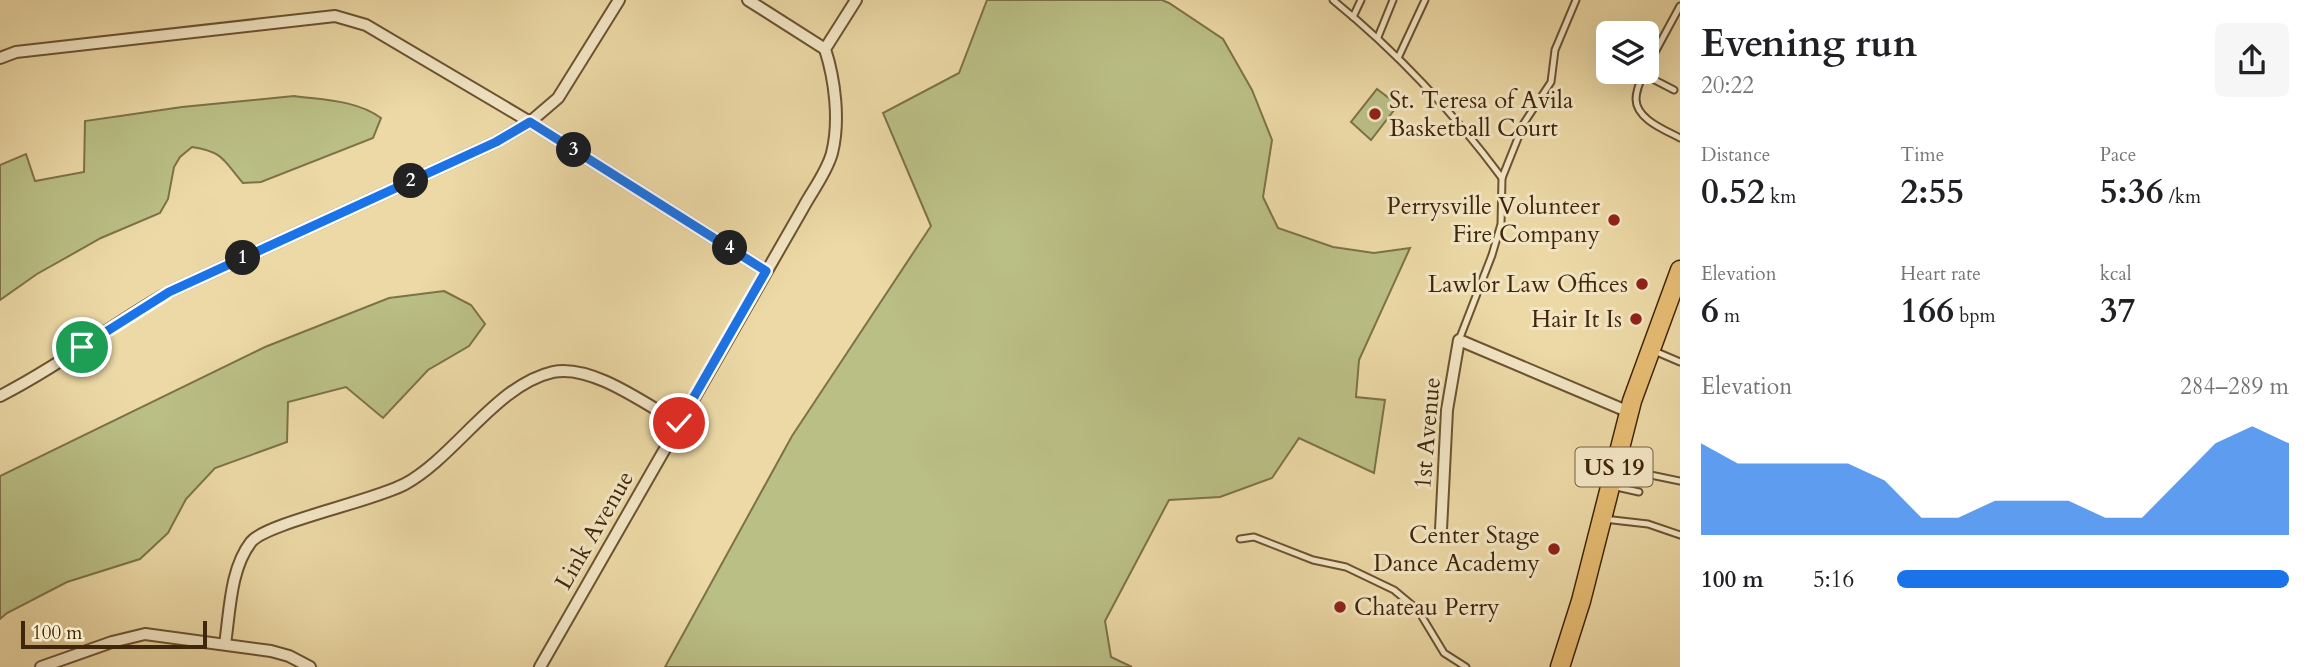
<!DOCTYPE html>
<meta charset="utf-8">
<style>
body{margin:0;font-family:Cardo,serif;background:#f6f6f6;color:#202124;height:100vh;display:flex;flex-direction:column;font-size:26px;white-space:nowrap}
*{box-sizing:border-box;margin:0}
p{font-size:23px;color:#757577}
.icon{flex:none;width:38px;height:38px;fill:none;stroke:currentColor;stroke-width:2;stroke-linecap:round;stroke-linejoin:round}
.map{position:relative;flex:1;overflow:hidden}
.side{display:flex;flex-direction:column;background:#fff;width:630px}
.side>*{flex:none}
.tools{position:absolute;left:1596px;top:21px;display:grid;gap:14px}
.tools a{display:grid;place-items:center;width:63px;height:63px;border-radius:10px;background:#fff;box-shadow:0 7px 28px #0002;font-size:35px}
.scale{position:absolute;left:21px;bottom:18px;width:186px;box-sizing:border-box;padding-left:7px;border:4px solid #40260a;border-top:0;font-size:19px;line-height:24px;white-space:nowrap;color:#40260a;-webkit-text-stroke:5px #f3e6c5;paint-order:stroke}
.pin{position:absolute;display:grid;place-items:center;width:60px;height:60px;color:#fff;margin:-30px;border:4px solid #fff;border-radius:50%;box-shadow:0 2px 7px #0007}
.km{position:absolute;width:35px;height:35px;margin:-18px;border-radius:50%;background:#222;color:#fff;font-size:19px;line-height:35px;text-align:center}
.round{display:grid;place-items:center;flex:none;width:74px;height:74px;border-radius:10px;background:#f6f6f6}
.summary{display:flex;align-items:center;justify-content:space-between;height:119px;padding:0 21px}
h1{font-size:38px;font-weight:700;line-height:52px}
.figures{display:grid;grid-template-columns:repeat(3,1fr);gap:10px;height:119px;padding:7px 21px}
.figures div{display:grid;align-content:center}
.figures b{font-size:35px;font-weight:700}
.figures small{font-size:19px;font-weight:400}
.figures p{font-size:19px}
.chart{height:196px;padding:14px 21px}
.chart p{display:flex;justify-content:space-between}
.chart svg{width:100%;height:126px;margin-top:7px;fill:#1a73e8;opacity:.7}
ul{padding:0 21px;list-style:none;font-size:23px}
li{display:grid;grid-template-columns:112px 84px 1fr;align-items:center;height:52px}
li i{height:18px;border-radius:9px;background:#1a73e8}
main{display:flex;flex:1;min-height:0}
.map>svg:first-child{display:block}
.green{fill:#babf85;stroke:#7d7248;stroke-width:2}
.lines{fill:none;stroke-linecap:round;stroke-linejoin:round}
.service-casing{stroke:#6b5331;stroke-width:9}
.minor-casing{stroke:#6b5331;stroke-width:14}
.primary-casing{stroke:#40260a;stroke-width:21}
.service{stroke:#f3e6c5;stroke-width:5}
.minor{stroke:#f3e6c5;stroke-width:10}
.primary{stroke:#e6bc73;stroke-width:18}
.route-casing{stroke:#fff;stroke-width:14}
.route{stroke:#1a73e8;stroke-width:9}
.poi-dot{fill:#8f2418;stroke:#f3e6c5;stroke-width:2.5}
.labels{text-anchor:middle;stroke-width:6;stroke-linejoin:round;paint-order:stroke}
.shield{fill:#f3e6c5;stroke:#766042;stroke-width:2}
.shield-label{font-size:23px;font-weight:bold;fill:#40260a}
.poi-label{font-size:24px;fill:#40260a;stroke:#f3e6c5;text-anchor:end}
.street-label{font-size:24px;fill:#40260a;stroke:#f3e6c5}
</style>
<main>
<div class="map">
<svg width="1680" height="667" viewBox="0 0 1680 667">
<rect width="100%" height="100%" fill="#ecd9a6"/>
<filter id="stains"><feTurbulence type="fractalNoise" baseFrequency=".00286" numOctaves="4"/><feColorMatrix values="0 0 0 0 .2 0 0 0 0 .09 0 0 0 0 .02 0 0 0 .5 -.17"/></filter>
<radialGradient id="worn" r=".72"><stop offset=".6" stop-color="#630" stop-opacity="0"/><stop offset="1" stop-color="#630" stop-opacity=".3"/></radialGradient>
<!-- green -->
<g class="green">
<path d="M987 0H1162L1169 3 1223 39 1252 90 1272 140 1263 197 1278 228 1333 247 1374 253 1410 248 1359 360 1356 397 1385 400 1374 473 1299 438 1272 478 1220 497 1169 500 1105 621 1111 657 1132 667H665L792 436 931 226 883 113 959 73Z"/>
<path d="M1377 89 1398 105 1371 140 1351 122Z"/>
<path d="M294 96C322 100 357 100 381 118L373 138 261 182 243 183C223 160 224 152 192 147L180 157 174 167 168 199 160 213 101 238 37 274 0 300V165L26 154 35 181 84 172 85 121 182 107Z"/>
<path d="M444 291 471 305 485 324 469 346 428 370 383 418 346 387 288 402 287 442 215 468 186 499 168 533 140 559 67 582 7 613 0 619V476L265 347 389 298Z"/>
</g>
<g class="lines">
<!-- service casing -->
<g class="service-casing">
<g id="service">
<path d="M1333 0C1397 52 1453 112 1502 178"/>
<path d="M1353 17 1361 0"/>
<path d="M1378 37 1393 0"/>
<path d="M1398 58 1425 0"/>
<path d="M1647 67 1680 6"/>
<path d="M1644 72C1641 79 1636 90 1636 99 1636 119 1665 130 1680 138"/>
<path d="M1643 74 1674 90"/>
<path d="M1459 340 1492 255 1501 224 1502 178 1524 123 1551 82 1555 50 1576 0"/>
<path d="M1652 350 1680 362"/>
<path d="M1617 468 1680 481"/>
<path d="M1612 486 1639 492"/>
<path d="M1604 519 1648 524 1680 535"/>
<path d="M1240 539 1254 537 1313 560 1346 567 1394 590 1418 610 1444 653 1466 667"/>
</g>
</g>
<!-- minor casing -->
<g class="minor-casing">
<g id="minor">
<path d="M748 0 825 49"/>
<path d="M0 58 16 52 335 16 366 25 530 122 766 271"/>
<path d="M0 396C59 366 111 325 169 292L496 142 530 122 558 98 619 0"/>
<path d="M1441 530 1447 410 1459 340 1629 412"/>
<path d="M225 644C230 611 230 569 251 542 266 523 374 501 405 484 456 456 496 385 553 372 592 364 645 404 679 423"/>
<path d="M41 667 112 642 145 634 271 651 289 656 310 667"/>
<path d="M540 667 803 208C812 191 827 172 832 153 840 121 835 80 825 49L856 0"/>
</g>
</g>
<!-- primary casing -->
<g class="primary-casing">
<path id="primary" d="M1560 667 1581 601 1632 401 1680 270"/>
</g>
<!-- service -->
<use href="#service" class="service"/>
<!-- minor -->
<use href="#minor" class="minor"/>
<!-- primary -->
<use href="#primary" class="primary"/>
</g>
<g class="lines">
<!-- route casing -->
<g class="route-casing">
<path id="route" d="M82 347 169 292 496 142 530 122 766 271 679 423"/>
</g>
<!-- route -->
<use href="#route" class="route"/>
</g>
<!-- markers -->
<g class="poi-dot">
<circle cx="1375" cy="114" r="7"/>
<circle cx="1614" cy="220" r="7"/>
<circle cx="1642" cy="284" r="7"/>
<circle cx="1636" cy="319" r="7"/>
<circle cx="1554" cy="549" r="7"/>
<circle cx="1340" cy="607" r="7"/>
</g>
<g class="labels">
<!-- shield labels -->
<rect class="shield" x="1575.5" y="447.5" width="77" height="39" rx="5"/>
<g class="shield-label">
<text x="1614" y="475">US 19</text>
</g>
<!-- poi labels -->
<g class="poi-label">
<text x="1389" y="108" text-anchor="start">St. Teresa of Avila<tspan x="1389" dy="28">Basketball Court</tspan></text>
<text x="1600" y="214">Perrysville Volunteer<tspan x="1600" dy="28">Fire Company</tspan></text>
<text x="1628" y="292">Lawlor Law Offices</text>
<text x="1622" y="327">Hair It Is</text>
<text x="1540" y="543">Center Stage<tspan x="1540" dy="28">Dance Academy</tspan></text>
<text x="1354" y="615" text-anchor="start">Chateau Perry</text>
</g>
<!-- street labels -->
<g class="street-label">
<text transform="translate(1427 433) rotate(-85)" y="8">1st Avenue</text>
<text transform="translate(594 530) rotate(-60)" y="8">Link Avenue</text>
</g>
</g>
<rect width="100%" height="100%" filter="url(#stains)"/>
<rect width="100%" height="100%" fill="url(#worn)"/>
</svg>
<div class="tools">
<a><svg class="icon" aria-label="layers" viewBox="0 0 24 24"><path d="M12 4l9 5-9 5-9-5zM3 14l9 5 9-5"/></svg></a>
</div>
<div class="scale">100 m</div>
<div class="pin" style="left:82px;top:347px;background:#1e9e55"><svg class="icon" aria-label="arrive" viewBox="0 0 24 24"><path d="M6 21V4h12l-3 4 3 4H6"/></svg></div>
<div class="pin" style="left:679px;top:423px;background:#d93025"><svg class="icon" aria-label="check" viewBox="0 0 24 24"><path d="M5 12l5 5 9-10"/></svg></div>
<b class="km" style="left:243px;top:258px">1</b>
<b class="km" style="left:411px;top:181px">2</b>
<b class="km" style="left:574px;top:150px">3</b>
<b class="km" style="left:730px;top:248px">4</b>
</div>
<section class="side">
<div class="summary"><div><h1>Evening run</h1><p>20:22</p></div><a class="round"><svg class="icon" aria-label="share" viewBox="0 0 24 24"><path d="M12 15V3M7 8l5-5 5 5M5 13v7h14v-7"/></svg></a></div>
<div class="figures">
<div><p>Distance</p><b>0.52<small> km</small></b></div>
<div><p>Time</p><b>2:55</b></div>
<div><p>Pace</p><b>5:36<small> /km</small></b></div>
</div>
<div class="figures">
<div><p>Elevation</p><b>6<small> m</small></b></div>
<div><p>Heart rate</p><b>166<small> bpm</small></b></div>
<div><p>kcal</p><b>37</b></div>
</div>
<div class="chart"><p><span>Elevation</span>284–289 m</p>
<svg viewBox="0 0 160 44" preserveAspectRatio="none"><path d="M0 44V12L10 19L20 19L30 19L40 19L50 25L60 38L70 38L80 32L90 32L100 32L110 38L120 38L130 25L140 12L150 6L160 12V44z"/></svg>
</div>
<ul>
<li><b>100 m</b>5:16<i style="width:100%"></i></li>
</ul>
</section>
</main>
